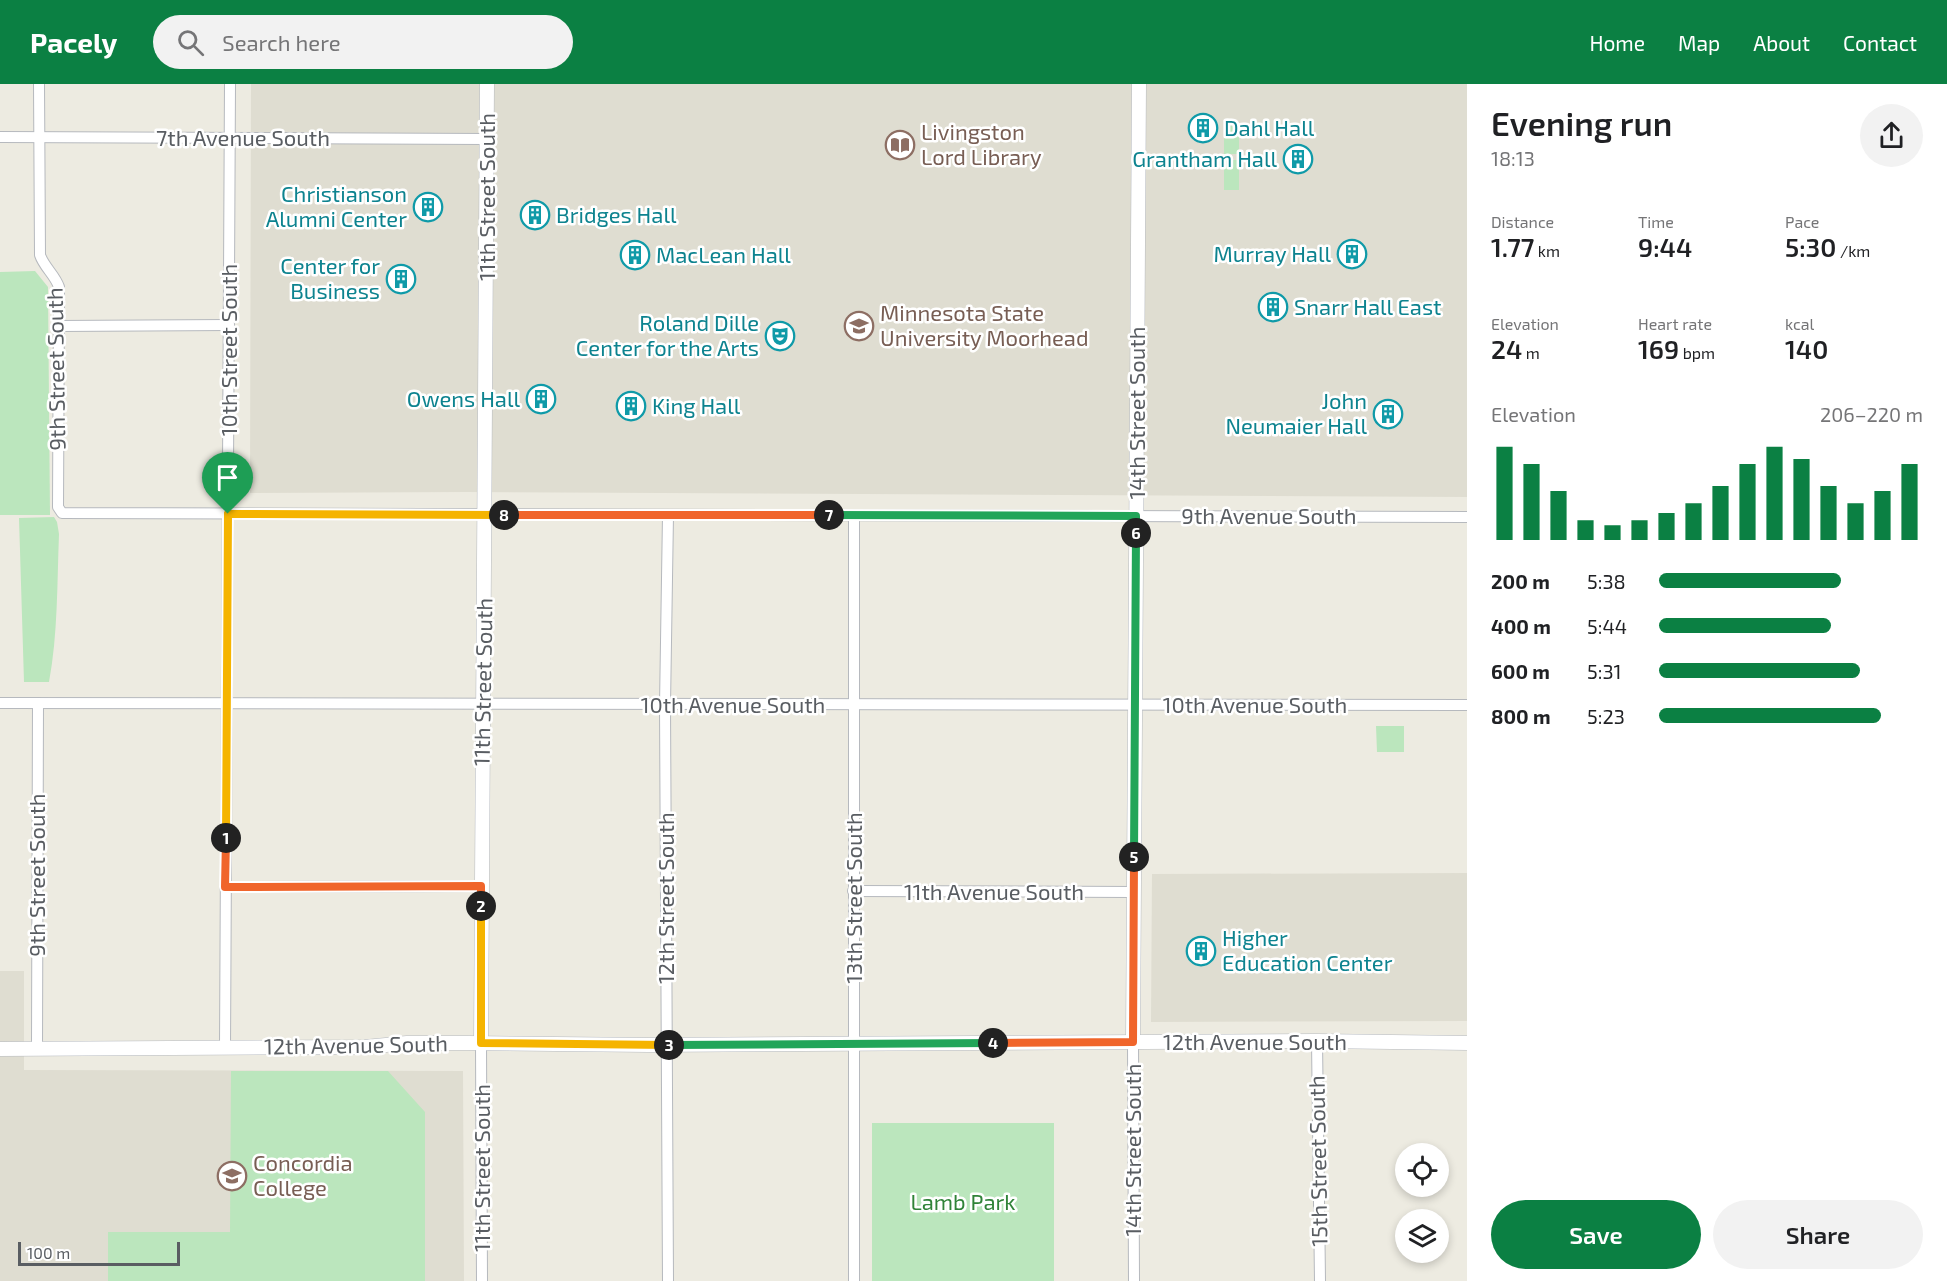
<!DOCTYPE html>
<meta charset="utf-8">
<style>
body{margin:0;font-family:"Exo 2",sans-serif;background:#f2f2f2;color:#202124;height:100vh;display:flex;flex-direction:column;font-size:22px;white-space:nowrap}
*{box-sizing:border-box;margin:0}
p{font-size:20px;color:#757577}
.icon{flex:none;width:33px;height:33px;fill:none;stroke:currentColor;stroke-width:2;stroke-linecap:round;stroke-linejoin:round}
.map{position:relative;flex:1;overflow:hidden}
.details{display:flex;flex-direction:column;background:#fff;width:480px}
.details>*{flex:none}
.controls{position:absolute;left:1395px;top:1059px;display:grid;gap:12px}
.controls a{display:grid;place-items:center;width:54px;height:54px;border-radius:50%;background:#fff;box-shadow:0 3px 9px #0003;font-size:30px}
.scale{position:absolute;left:18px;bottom:15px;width:162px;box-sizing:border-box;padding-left:6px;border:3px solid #595d62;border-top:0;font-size:16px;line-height:21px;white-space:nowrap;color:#595d62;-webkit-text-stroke:4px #fff;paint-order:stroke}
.pin{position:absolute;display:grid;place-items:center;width:51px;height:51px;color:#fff;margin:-62px -26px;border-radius:50% 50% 50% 0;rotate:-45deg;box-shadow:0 0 6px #0007}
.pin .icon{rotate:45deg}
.km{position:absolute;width:30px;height:30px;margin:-15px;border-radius:50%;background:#222;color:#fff;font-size:16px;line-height:30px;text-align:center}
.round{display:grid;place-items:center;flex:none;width:63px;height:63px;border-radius:32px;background:#f2f2f2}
.overview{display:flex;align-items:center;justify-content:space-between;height:102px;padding:0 24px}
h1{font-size:33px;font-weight:600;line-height:45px}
.stats{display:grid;grid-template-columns:repeat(3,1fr);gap:9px;height:102px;padding:6px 24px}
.stats div{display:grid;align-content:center}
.stats b{font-size:26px;font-weight:600}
.stats small{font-size:16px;font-weight:400}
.stats p{font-size:16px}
.chart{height:168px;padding:12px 24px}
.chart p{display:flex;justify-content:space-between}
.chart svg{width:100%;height:108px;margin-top:6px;stroke:#0b8043;stroke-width:6}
.cta{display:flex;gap:12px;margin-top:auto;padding:12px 24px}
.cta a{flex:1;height:69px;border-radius:36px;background:#0b8043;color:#fff;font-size:24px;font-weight:600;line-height:69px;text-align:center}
.cta a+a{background:#f2f2f2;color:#202124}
ul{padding:0 24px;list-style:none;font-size:20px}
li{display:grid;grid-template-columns:96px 72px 1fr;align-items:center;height:45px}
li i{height:15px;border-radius:8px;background:#0b8043}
header{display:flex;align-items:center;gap:36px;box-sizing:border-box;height:84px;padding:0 30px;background:#0b8043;color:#fff}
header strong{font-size:28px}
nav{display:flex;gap:33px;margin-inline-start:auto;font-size:21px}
.search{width:420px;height:54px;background:#f2f2f2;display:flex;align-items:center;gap:15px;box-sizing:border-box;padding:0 21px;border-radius:33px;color:#757577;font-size:22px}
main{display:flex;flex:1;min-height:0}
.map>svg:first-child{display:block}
.education{fill:#dfddd1}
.green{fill:#bbe6bd}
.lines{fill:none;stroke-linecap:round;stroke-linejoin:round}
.street-casing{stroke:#b6b9be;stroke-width:12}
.secondary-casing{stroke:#b6bac0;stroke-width:15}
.street{stroke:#fff;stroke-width:10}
.secondary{stroke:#fff;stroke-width:14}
.split-1-casing{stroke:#fff;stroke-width:12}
.split-2-casing{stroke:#fff;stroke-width:12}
.split-3-casing{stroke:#fff;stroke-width:12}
.split-4-casing{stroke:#fff;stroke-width:12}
.split-5-casing{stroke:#fff;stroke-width:12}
.split-6-casing{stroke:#fff;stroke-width:12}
.split-7-casing{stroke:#fff;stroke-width:12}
.split-8-casing{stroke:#fff;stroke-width:12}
.split-9-casing{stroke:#fff;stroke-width:12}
.split-1{stroke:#f5b400;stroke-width:8}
.split-2{stroke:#f0652b;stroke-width:8}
.split-3{stroke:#f5b400;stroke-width:8}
.split-4{stroke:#22a559;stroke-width:8}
.split-5{stroke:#f0652b;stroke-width:8}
.split-6{stroke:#22a559;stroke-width:8}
.split-7{stroke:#22a559;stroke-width:8}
.split-8{stroke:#f0652b;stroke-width:8}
.split-9{stroke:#f5b400;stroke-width:8}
.labels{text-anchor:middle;stroke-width:5;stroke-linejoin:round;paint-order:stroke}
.culture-label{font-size:22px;fill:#0d838f;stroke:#fff;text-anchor:end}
.education-label{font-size:22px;fill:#785e54;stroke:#fff;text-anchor:start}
.street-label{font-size:22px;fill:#595d62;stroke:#fff}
.park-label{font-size:22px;fill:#308338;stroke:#fff}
</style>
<header>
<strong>Pacely</strong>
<div class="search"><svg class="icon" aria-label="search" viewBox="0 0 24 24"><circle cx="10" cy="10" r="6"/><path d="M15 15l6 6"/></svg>Search here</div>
<nav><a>Home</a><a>Map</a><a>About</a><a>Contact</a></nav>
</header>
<main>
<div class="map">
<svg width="1467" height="1197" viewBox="0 0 1467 1197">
<rect width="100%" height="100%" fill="#edebe1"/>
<!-- education -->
<g class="education">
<path d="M251 0H1467V413L466 408 250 409Z"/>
<path d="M1467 789V937L1151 938 1152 790Z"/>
<path d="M0 887H24V986L463 987 464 1197H0Z"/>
</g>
<!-- green -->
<g class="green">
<rect x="1224" y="42" width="15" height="28"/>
<rect x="1224" y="76" width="15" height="30"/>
<path d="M35 187 48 203 50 431H0V188Z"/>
<path d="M54 433 57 438 59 450C57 500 58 550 49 598H24L19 434Z"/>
<path d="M1376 642H1404V668H1377Z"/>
<path d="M231 987H388L425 1028V1197H108V1148H230Z"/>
<rect x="872" y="1039" width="182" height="158"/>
</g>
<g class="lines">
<!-- street casing -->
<g class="street-casing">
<g id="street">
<path d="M39 0 40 171C44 183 55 191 59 203L58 423 62 429 1467 433"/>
<path d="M0 53 487 55"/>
<path d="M58 242 229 241"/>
<path d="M0 619 1467 621"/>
<path d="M225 803 481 802"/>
<path d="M853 807 1134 808"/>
<path d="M1317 957 1320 1197"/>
<path d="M1133 958 1134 1197"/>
<path d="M481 959 482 1197"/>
<path d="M37 964 38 619"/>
<path d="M225 964 230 0"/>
<path d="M668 1197 665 621 668 431"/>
<path d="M854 1197V431"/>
</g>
</g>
<!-- secondary casing -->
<g class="secondary-casing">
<g id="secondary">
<path d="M1133 958 1139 0"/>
<path d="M481 959 487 0"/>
<path d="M0 965 365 963 407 959H468L649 961 1317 957 1467 959"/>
</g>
</g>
<!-- street -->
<use href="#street" class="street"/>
<!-- secondary -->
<use href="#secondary" class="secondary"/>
</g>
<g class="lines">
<!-- split-1 casing -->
<g class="split-1-casing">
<path id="split-1" d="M226 754 228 430"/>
</g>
<!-- split-2 casing -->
<g class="split-2-casing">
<path id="split-2" d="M226 754 225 803 481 802V822"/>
</g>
<!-- split-3 casing -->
<g class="split-3-casing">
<path id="split-3" d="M481 822V959L669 961"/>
</g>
<!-- split-4 casing -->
<g class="split-4-casing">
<path id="split-4" d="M669 961 993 959"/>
</g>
<!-- split-5 casing -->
<g class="split-5-casing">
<path id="split-5" d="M993 959 1133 958 1134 773"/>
</g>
<!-- split-6 casing -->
<g class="split-6-casing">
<path id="split-6" d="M1134 773 1136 449"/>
</g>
<!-- split-7 casing -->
<g class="split-7-casing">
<path id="split-7" d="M829 431 1136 432V449"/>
</g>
<!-- split-8 casing -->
<g class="split-8-casing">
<path id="split-8" d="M504 431H829"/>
</g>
<!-- split-9 casing -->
<g class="split-9-casing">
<path id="split-9" d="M228 430 504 431"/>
</g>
<!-- split-1 -->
<use href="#split-1" class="split-1"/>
<!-- split-2 -->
<use href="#split-2" class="split-2"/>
<!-- split-3 -->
<use href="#split-3" class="split-3"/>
<!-- split-4 -->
<use href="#split-4" class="split-4"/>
<!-- split-5 -->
<use href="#split-5" class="split-5"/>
<!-- split-6 -->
<use href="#split-6" class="split-6"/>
<!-- split-7 -->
<use href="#split-7" class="split-7"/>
<!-- split-8 -->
<use href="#split-8" class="split-8"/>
<!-- split-9 -->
<use href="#split-9" class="split-9"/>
</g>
<!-- icons -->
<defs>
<g id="building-ring" transform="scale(1.5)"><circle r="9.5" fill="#fff" stroke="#0f9aa8" stroke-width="1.5"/><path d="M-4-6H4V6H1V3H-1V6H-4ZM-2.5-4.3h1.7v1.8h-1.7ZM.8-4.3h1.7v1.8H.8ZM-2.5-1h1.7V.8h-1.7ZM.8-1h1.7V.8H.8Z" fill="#0f9aa8"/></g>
<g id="library-ring" transform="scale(1.5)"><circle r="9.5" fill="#fff" stroke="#8d6e63" stroke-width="1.5"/><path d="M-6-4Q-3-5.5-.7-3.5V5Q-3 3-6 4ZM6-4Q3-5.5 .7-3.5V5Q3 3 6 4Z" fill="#8d6e63"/></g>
<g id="university-ring" transform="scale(1.5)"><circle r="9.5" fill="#fff" stroke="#8d6e63" stroke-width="1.5"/><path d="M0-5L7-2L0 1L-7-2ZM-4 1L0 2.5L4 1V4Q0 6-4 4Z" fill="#8d6e63"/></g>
<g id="theatre-ring" transform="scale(1.5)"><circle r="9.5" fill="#fff" stroke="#0f9aa8" stroke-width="1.5"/><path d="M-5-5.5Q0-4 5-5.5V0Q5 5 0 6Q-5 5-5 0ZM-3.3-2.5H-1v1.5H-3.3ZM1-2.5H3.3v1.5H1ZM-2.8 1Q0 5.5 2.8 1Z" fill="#0f9aa8"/></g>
</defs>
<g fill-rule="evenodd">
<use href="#building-ring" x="1203" y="44"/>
<use href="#library-ring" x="900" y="61"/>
<use href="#building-ring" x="1298" y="75"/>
<use href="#building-ring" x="428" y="123"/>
<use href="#building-ring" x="535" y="131"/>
<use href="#building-ring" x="1352" y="170"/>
<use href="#building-ring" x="635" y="171"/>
<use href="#building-ring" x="401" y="195"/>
<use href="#building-ring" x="1273" y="223"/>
<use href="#university-ring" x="859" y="242"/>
<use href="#theatre-ring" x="780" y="252"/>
<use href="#building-ring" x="541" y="315"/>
<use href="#building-ring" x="631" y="322"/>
<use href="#building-ring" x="1388" y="330"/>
<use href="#building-ring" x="1201" y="867"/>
<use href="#university-ring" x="232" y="1092"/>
</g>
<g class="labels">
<!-- culture labels -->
<g class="culture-label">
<text x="1224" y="52" text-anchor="start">Dahl Hall</text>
<text x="1277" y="83">Grantham Hall</text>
<text x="407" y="118">Christianson<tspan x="407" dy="25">Alumni Center</tspan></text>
<text x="556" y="139" text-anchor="start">Bridges Hall</text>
<text x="1331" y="178">Murray Hall</text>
<text x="656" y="179" text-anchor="start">MacLean Hall</text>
<text x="380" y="190">Center for<tspan x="380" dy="25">Business</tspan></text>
<text x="1294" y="231" text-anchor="start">Snarr Hall East</text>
<text x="759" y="247">Roland Dille<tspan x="759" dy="25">Center for the Arts</tspan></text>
<text x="520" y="323">Owens Hall</text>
<text x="1367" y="325">John<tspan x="1367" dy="25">Neumaier Hall</tspan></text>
<text x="652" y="330" text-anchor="start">King Hall</text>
<text x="1222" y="862" text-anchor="start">Higher<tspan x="1222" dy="25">Education Center</tspan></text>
</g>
<!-- education labels -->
<g class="education-label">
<text x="921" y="56">Livingston<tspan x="921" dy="25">Lord Library</tspan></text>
<text x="880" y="237">Minnesota State<tspan x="880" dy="25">University Moorhead</tspan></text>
<text x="253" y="1087">Concordia<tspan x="253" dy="25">College</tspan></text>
</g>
<!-- street labels -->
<g class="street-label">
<text x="243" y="62">7th Avenue South</text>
<text transform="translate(487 113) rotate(-90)" y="8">11th Street South</text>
<text transform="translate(229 266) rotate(-90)" y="8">10th Street South</text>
<text transform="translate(56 285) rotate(-91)" y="8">9th Street South</text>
<text transform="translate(1137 329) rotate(-90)" y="8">14th Street South</text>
<text x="1269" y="440">9th Avenue South</text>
<text transform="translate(483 598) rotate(-89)" y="8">11th Street South</text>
<text x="733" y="629">10th Avenue South</text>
<text x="1255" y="629">10th Avenue South</text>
<text transform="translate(37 791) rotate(-90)" y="8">9th Street South</text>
<text x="994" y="816">11th Avenue South</text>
<text transform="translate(666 814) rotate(-90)" y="8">12th Street South</text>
<text transform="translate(854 814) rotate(-90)" y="8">13th Street South</text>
<text x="1255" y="966">12th Avenue South</text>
<text transform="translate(356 961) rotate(-1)" y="8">12th Avenue South</text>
<text transform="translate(1133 1066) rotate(-90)" y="8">14th Street South</text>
<text transform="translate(1318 1077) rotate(-91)" y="8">15th Street South</text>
<text transform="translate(482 1084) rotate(-90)" y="8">11th Street South</text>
</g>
<!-- park labels -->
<g class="park-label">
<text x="963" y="1126">Lamb Park</text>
</g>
</g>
</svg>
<div class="controls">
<a><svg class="icon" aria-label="locate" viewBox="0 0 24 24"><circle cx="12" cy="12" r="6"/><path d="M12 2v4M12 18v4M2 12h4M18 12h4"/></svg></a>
<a><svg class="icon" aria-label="layers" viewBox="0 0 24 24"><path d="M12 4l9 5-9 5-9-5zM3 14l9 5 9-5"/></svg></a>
</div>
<div class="scale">100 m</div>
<div class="pin" style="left:228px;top:430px;background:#1e9e55"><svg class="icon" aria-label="arrive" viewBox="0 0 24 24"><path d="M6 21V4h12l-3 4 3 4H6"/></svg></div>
<b class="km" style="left:226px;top:754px">1</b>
<b class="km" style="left:481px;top:822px">2</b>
<b class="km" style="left:669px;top:961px">3</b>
<b class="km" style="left:993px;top:959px">4</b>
<b class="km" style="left:1134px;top:773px">5</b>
<b class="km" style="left:1136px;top:449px">6</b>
<b class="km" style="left:829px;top:431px">7</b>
<b class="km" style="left:504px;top:431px">8</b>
</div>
<section class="details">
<div class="overview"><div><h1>Evening run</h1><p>18:13</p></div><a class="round"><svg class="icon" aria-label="share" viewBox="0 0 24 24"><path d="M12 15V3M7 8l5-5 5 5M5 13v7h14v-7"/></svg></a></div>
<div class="stats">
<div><p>Distance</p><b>1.77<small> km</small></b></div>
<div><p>Time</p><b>9:44</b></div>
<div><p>Pace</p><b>5:30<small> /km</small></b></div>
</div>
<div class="stats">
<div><p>Elevation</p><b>24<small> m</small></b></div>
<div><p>Heart rate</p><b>169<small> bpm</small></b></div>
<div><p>kcal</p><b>140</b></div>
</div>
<div class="chart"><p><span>Elevation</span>206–220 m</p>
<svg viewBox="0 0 160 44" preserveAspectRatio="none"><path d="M5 44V6M15 44V13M25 44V24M35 44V36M45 44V38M55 44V36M65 44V33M75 44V29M85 44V22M95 44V13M105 44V6M115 44V11M125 44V22M135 44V29M145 44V24M155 44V13"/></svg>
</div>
<ul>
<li><b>200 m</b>5:38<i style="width:69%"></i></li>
<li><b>400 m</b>5:44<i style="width:65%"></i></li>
<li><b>600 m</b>5:31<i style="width:76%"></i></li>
<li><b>800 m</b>5:23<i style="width:84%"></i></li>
</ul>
<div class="cta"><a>Save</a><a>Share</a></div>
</section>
</main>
